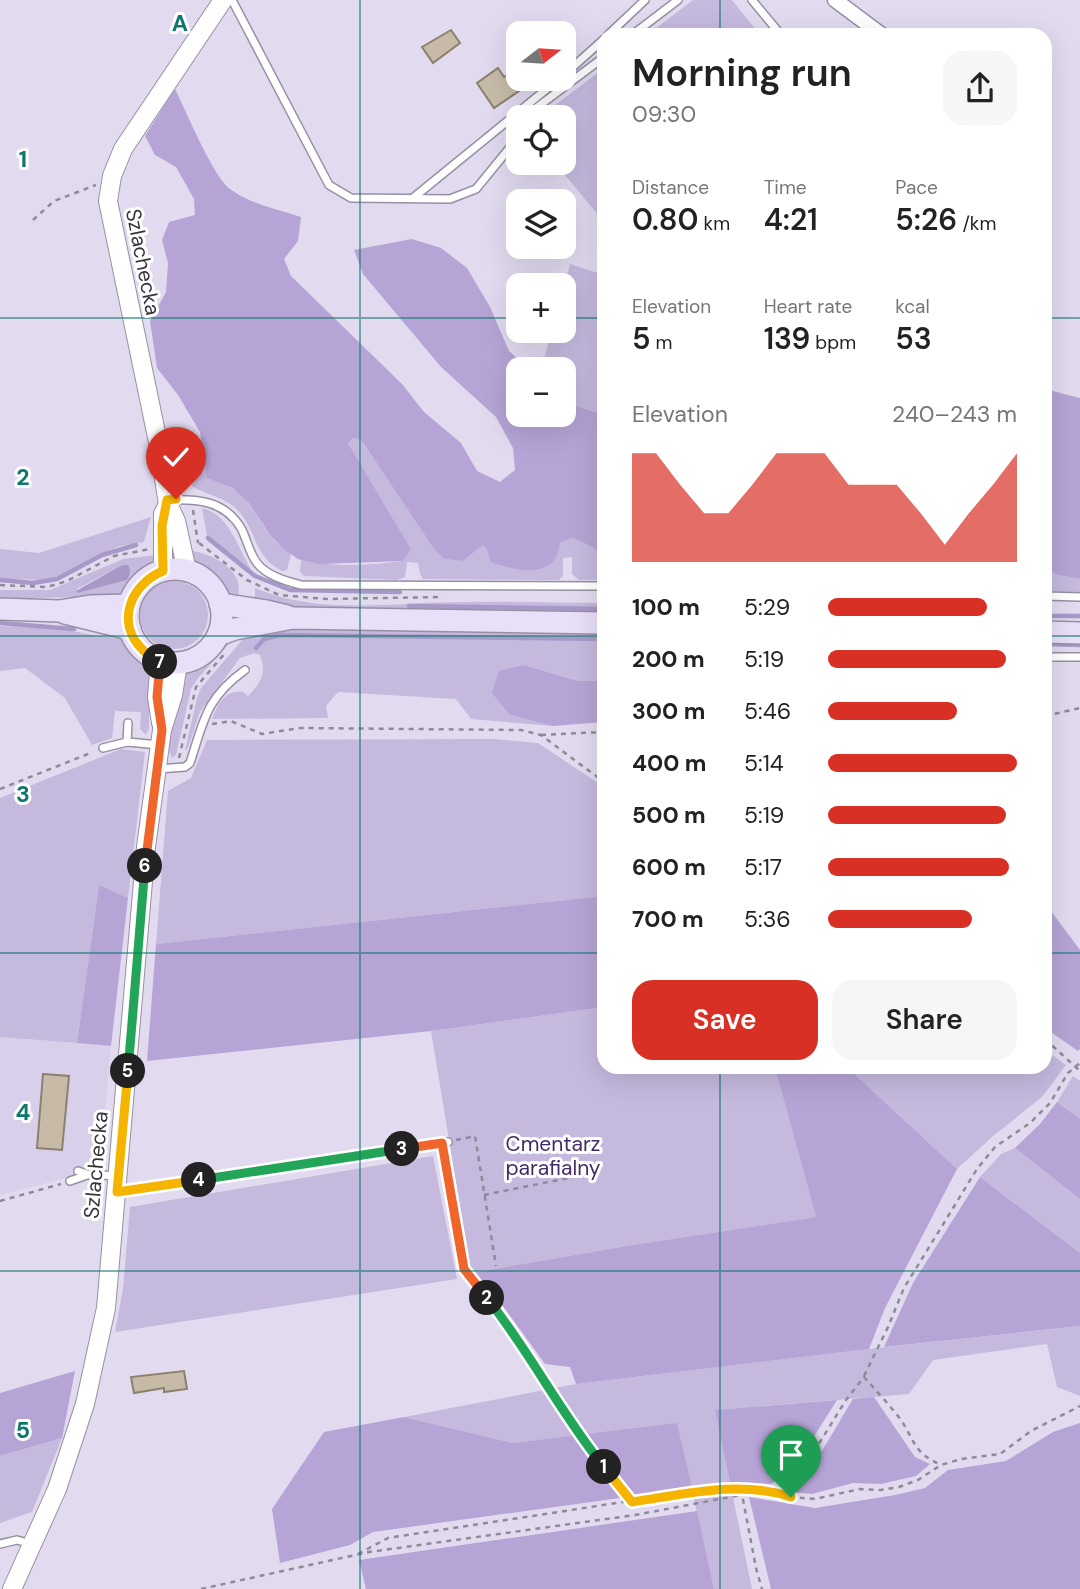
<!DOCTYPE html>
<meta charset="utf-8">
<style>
body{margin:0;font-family:"DM Sans",sans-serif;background:#f6f6f6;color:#222;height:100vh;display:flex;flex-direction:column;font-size:26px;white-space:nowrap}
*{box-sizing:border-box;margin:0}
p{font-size:23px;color:#767676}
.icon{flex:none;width:38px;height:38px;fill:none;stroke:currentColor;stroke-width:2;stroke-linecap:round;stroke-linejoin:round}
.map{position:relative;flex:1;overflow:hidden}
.drawer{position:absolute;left:597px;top:28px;width:455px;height:1046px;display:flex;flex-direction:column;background:#fff;border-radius:21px;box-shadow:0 7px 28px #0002}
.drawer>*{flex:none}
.needle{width:46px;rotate:73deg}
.buttons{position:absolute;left:506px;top:21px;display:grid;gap:14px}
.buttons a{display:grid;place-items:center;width:70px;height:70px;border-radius:14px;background:#fff;box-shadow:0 7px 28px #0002;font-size:35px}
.pin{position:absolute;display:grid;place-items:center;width:60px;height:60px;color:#fff;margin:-72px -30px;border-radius:50% 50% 50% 0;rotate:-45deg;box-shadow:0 0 7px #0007}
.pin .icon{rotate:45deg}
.km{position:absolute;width:35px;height:35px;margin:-18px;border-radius:50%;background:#222;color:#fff;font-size:19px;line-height:35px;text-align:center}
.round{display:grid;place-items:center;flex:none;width:74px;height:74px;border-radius:21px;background:#f6f6f6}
.overview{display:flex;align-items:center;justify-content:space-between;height:119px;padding:0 35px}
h1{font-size:38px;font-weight:600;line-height:52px}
.stats{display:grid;grid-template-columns:repeat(3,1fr);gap:10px;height:119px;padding:7px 35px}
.stats div{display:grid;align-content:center}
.stats b{font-size:30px;font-weight:600}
.stats small{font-size:19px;font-weight:400}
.stats p{font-size:19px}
.chart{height:196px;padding:14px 35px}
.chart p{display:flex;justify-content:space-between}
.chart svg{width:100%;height:126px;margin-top:7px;fill:#d93025;opacity:.7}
.primary-button{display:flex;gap:14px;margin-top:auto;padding:14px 35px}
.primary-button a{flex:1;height:80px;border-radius:21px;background:#d93025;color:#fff;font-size:28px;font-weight:600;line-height:80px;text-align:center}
.primary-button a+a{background:#f6f6f6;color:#222}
ul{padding:0 35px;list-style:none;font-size:23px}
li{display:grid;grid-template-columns:112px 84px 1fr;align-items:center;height:52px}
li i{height:18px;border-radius:9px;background:#d93025}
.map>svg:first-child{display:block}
.built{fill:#d8cfea}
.green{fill:#c5b9de;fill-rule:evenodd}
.forest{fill:#b5a4d5}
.water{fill:#a898c8}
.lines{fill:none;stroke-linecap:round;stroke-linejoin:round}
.stream{stroke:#a898c8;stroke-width:4.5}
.building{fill:#c7bba8;stroke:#8c816f;stroke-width:2}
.service-casing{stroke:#9790a4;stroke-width:10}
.minor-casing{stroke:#9790a4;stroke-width:17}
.tertiary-casing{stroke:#9790a4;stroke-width:20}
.secondary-casing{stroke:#9790a4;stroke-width:24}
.path{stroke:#8f8a98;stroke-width:2.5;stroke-dasharray:5 5;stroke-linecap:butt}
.service{stroke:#fff;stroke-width:7}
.minor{stroke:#fff;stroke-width:14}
.tertiary{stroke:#fff;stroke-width:18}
.secondary{stroke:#e8dff8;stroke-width:21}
.split-1-casing{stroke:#fff;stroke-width:14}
.split-2-casing{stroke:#fff;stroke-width:14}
.split-3-casing{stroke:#fff;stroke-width:14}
.split-4-casing{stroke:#fff;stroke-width:14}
.split-5-casing{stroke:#fff;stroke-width:14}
.split-6-casing{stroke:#fff;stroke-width:14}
.split-7-casing{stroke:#fff;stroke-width:14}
.split-8-casing{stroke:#fff;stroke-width:14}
.split-1{stroke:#f5b400;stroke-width:9}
.split-2{stroke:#22a559;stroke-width:9}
.split-3{stroke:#f0652b;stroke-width:9}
.split-4{stroke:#22a559;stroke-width:9}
.split-5{stroke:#f5b400;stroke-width:9}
.split-6{stroke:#22a559;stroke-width:9}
.split-7{stroke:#f0652b;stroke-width:9}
.split-8{stroke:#f5b400;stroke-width:9}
.grid{fill:none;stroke:#0f766e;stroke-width:2;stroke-opacity:0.55}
.labels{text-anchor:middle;stroke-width:6;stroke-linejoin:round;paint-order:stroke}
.street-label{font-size:21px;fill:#37343c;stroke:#fff}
.park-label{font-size:21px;fill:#432a66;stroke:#fff}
.grid-label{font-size:23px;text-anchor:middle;font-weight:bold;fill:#0f766e;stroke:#fff;stroke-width:6;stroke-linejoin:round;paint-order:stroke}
</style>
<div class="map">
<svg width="1080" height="1589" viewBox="0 0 1080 1589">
<rect width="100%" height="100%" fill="#e2dbf0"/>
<!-- built -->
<path class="built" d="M0 1037 111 1046 100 1168 84 1165 74 1176 0 1195Z"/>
<!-- green -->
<g class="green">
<path d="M693 0H732L760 35H647Z"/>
<path d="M604 68V222L555 163H564V117H540Z"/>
<path d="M570 264 604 275V415L564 402V369H541L552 331H564V288Z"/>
<path d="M352 438 362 441 435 549 444 559 463 561 483 545 522 570C546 567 552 567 560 543L573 538 592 547 604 556V580H579L572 574V557L563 558V576L559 580 423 579 420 574 418 563 407 562 405 577 397 580 304 576 300 571 301 560 291 554 287 570 282 571C254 556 258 536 241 514 227 497 210 496 193 487L172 453 203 447 208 478C215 481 226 483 233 488 250 498 258 520 270 535 302 573 358 566 403 561L411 549 348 443Z"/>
<path d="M202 508C230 515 237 547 251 569L247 573 208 541Z"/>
<path d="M151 517 144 542 120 546 97 555 70 571 48 580 0 579V549L39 553Z"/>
<path d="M188 551C203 550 229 563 236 577 240 584 238 592 239 600L229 597 222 592 215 580 196 566Z"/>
<path d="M155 555C152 570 129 589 116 596L0 599V590H50L123 559ZM122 565H128L127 580 78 593 77 589Z"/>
<path d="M1045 568 1058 575 1080 579V593L1045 592Z"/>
<circle cx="174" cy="615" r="34"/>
<path d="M255 588C320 616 394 602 463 602 510 601 557 603 604 603V614L320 610 255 602Z"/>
<path d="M0 626 58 628 97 636 120 638 137 657 149 677V728L146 735 140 729 141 712 115 711 112 738 92 745 65 698 25 668 0 671Z"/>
<path d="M358 627 604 634V681H578L524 665 510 715 553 726 471 719 456 699 338 692 326 706 328 718 212 719C218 703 225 690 243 692L248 696C261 683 267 673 260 655L254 653 240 658 200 712 188 748 185 750 197 698 201 688 244 638 271 631Z"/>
<path d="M236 636 198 678 191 689 176 755 172 758 168 749 184 676C193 663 221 643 236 636Z"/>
<path d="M493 739 538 743 604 787V896L156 944 168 791 191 778 207 740Z"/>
<path d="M121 749 145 752 128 898 99 885 77 1043 0 1037V798Z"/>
<path d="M604 1007V1068H775L816 1217 633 1245 471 1273 431 1031Z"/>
<path d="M1045 1050 1066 1065 1042 1097 992 1137 957 1169 848 1068H1045Z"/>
<path d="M1073 1076 1080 1081V1119L1057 1102Z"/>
<path d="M1015 1148 1080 1199V1253L980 1177 1001 1154Z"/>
<path d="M433 1156 457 1279 115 1332 123 1289 130 1207Z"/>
<path d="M1080 1326V1396L1057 1387 1047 1344 933 1360 909 1394 715 1410 752 1589H714L677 1424 513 1443 404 1417 576 1384 869 1349Z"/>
<path d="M62 1438 32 1512 0 1523V1456Z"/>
</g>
<!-- forest -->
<g class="forest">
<path d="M175 89C186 111 213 176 230 189 250 204 277 209 301 217L298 241 284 259 291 276 402 384 424 412 461 443 477 471 500 482 515 470 513 448 496 417 441 367 363 274 354 250 412 239 441 248 467 268 490 307 509 351 530 369H518V415H564V402L604 415V556L592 547 573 538 560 543C559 547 558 555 555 559 541 578 508 568 491 562L487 549 483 545 463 561 444 559 435 550 362 441 353 438 348 443 411 549 403 561 319 564 298 559 285 550 270 535 249 503 233 488 207 478 200 432 178 395 157 368 150 321 166 292 168 263 162 240 169 222 195 215 194 199 176 167 155 155 145 136Z"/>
<path d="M1045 389 1080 398V579L1058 575 1045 568Z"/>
<path d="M524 665 578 681H604V722L553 726 510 715 492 693 499 671Z"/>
<path d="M99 885 128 898 111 1046 77 1043Z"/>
<path d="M604 896V1007L431 1031 147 1061 156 944Z"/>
<path d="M1045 903 1080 950V1049L1078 1051 1045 1028Z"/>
<path d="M775 1068H848L957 1169 885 1308 869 1349 576 1384 570 1367 545 1364 500 1302 471 1273 633 1245 816 1217Z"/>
<path d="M1057 1102 1080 1119V1199L1015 1148 1040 1124Z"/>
<path d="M980 1177 1080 1253V1326L884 1347 913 1283Z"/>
<path d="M75 1371 62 1438 0 1456V1393Z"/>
<path d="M874 1397 915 1457 930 1464 916 1476 881 1484 853 1483 812 1494 782 1491C812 1478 836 1425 853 1399Z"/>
<path d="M837 1400 793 1470 771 1484 730 1483 715 1410Z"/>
<path d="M404 1417 513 1443 677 1423 692 1488 373 1532 350 1545 280 1563 272 1509 324 1432Z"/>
<path d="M1080 1423V1589H771L749 1497 815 1508 895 1495 925 1488 948 1470 1006 1461 1053 1432Z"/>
<path d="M697 1511 714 1589H366L359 1560Z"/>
</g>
<!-- water -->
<path class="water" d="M122 565H128C131 571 130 574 127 580L78 593 76 591Z"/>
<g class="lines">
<!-- stream -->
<g class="stream">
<path d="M208 538 255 576 290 590 400 592"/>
<path d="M0 580 33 583 57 579 102 555 136 545"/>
<path d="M409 606 604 609"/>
<path d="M1045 616H1080"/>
<path d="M0 623 74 629"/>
<path d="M1045 644 1080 645"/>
<path d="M256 648 264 639 280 635 604 639"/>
</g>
</g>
<!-- building -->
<g class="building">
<path d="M451 30 460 43 433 63 422 47Z"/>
<path d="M498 68 504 77 518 68V79H537L494 108 477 83Z"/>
<path d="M43 1074 69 1076 62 1150 37 1148Z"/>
<path d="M184 1371 187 1389 164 1392V1388L134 1393 131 1377Z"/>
</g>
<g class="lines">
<!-- service casing -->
<g class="service-casing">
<g id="service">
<path d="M232 0 329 185 351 198 450 199 476 189 512 145 518 129"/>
<path d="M752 0 781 35"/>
<path d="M608 35 645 0"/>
<path d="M632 35 678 0"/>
<path d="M564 75 604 39"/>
<path d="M524 117 604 57"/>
<path d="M413 198 559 79"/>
<path d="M168 500C197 499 224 500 241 528 247 539 249 553 257 563 267 576 286 581 301 585L604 586"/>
<path d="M1045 596 1080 597"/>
<path d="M1045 657H1080"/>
<path d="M127 742 128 723"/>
<path d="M103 748 127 742 160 745"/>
<path d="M158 769 185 767 190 763C204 720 206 698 245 670"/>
<path d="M78 1171 87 1174 117 1176"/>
<path d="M70 1181 87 1175"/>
<path d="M117 1192 448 1142"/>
<path d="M0 1544 17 1540 31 1544"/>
</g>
</g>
<!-- minor casing -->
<g class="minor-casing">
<path id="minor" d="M835 0 882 35"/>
</g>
<!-- tertiary casing -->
<g class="tertiary-casing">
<g id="tertiary">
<path d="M163 571V514L168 504"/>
<path d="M187 571 176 521 168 504 158 442 108 201 112 176 123 149 223 0"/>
<path d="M160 661 157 697 161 723"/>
<path d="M12 1589 57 1489 85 1404 106 1308 146 847 162 730 173 695 178 663"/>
</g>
</g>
<!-- secondary casing -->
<g class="secondary-casing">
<g id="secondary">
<circle cx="175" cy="616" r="47"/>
<path d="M220 604 266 611 287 616"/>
<path d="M0 609 59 611 90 606 129 605"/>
<path d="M65 613 130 629"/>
<path d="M1045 632 1080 633"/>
<path d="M218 635 235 629 293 618 604 623"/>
</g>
</g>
<!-- path -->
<g class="path">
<path d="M33 220 54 201 96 185"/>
<path d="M180 474 189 490"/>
<path d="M193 510 198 543"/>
<path d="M199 543 247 580 279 595 326 599 443 597"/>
<path d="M0 585 47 587 67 581 114 556 150 549"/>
<path d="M1045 716 1080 708"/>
<path d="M212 724 231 721 262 734 300 728 521 730 541 735 604 782"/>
<path d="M541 735 604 732"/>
<path d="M179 758 196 687 226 652"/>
<path d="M0 789 93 752"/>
<path d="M1045 1039 1080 1071"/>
<path d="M456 1140 475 1136 496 1266"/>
<path d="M444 1152 464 1269 511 1331 558 1405 597 1458 632 1502"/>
<path d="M484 1195 593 1173"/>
<path d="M0 1201 61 1184"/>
<path d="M864 1376 888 1327 904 1288 977 1169 995 1147 1030 1123 1050 1103 1068 1073 1080 1063"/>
<path d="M741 1489 756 1568 762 1589"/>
<path d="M771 1490 791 1497 815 1499 860 1489 881 1490 899 1487 918 1480 941 1465 961 1459 1000 1454 1031 1431 1080 1406"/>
<path d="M358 1554 388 1538 715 1488 771 1490 791 1481 804 1468 846 1400 864 1377C876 1391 890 1405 901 1420 916 1443 913 1452 941 1465"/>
<path d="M201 1589 369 1552 635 1515 741 1495"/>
</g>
<!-- service -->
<use href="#service" class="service"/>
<!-- minor -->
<use href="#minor" class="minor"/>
<!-- tertiary -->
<use href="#tertiary" class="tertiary"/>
<!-- secondary -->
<use href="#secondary" class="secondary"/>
</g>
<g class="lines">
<!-- split-1 casing -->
<g class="split-1-casing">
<path id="split-1" d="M604 1467 632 1502C686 1494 739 1480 791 1497"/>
</g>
<!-- split-2 casing -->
<g class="split-2-casing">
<path id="split-2" d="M487 1298C530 1352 561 1414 604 1467"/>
</g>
<!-- split-3 casing -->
<g class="split-3-casing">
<path id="split-3" d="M402 1149 442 1143 464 1269 487 1298"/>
</g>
<!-- split-4 casing -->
<g class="split-4-casing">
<path id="split-4" d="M199 1180 402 1149"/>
</g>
<!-- split-5 casing -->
<g class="split-5-casing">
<path id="split-5" d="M128 1071 117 1192 199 1180"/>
</g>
<!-- split-6 casing -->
<g class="split-6-casing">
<path id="split-6" d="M128 1071 145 866"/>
</g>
<!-- split-7 casing -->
<g class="split-7-casing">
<path id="split-7" d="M145 866 162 730 157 697 160 662"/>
</g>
<!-- split-8 casing -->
<g class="split-8-casing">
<path id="split-8" d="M160 662C155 658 147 655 142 649 115 622 131 584 163 571L162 526 167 500 176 499"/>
</g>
<!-- split-1 -->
<use href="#split-1" class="split-1"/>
<!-- split-2 -->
<use href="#split-2" class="split-2"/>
<!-- split-3 -->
<use href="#split-3" class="split-3"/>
<!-- split-4 -->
<use href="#split-4" class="split-4"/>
<!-- split-5 -->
<use href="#split-5" class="split-5"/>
<!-- split-6 -->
<use href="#split-6" class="split-6"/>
<!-- split-7 -->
<use href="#split-7" class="split-7"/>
<!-- split-8 -->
<use href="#split-8" class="split-8"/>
</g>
<!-- grid -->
<path class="grid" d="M360 0V1589M720 0V35M0 318H518M564 318H604M1045 318H1080M0 636H604M1045 636H1080M0 953H604M1045 953H1080M720 1068V1589M0 1271H1080"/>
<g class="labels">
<!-- street labels -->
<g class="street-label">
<text transform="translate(143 262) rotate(79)" y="7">Szlachecka</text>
<text transform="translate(96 1165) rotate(-85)" y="7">Szlachecka</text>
</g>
<!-- park labels -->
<g class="park-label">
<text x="553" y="1151">Cmentarz<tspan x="553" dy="24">parafialny</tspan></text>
</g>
</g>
<g class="grid-label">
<text x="180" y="31">A</text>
<text x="23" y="167">1</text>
<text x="23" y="485">2</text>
<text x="23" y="802">3</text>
<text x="23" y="1120">4</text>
<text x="23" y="1438">5</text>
</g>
</svg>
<div class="buttons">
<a><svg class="needle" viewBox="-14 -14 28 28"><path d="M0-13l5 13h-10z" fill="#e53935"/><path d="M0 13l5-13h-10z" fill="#767676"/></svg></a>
<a><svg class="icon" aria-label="locate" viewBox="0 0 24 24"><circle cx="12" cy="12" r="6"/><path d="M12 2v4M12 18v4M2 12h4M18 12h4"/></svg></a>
<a><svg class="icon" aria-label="layers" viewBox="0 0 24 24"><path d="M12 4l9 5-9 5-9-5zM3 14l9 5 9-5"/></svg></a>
<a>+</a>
<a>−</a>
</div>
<div class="pin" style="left:791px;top:1497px;background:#1e9e55"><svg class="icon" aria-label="arrive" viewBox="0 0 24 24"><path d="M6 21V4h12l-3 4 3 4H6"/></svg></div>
<div class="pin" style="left:176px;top:499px;background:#d93025"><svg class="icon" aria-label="check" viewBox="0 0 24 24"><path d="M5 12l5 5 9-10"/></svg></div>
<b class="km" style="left:604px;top:1467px">1</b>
<b class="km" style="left:487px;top:1298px">2</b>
<b class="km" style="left:402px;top:1149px">3</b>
<b class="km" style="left:199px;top:1180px">4</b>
<b class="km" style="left:128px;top:1071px">5</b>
<b class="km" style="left:145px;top:866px">6</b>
<b class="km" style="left:160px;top:662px">7</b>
<section class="drawer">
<div class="overview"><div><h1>Morning run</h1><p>09:30</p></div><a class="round"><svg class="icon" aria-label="share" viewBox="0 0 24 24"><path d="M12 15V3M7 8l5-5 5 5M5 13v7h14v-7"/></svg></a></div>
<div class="stats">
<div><p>Distance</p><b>0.80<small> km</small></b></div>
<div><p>Time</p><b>4:21</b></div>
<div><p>Pace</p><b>5:26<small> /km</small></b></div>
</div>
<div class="stats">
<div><p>Elevation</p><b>5<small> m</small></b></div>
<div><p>Heart rate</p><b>139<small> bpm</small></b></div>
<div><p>kcal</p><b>53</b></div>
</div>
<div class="chart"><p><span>Elevation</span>240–243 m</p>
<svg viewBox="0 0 160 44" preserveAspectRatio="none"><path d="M0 44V6L10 6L20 17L30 27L40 27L50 17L60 6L70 6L80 6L90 17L100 17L110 17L120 27L130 38L140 27L150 17L160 6V44z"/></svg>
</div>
<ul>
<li><b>100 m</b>5:29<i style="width:84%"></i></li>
<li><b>200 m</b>5:19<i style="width:94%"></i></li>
<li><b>300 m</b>5:46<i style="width:68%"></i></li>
<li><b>400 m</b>5:14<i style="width:100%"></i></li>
<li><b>500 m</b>5:19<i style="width:94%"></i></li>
<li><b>600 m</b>5:17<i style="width:96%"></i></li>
<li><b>700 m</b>5:36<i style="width:76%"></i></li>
</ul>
<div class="primary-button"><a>Save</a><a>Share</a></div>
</section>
</div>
